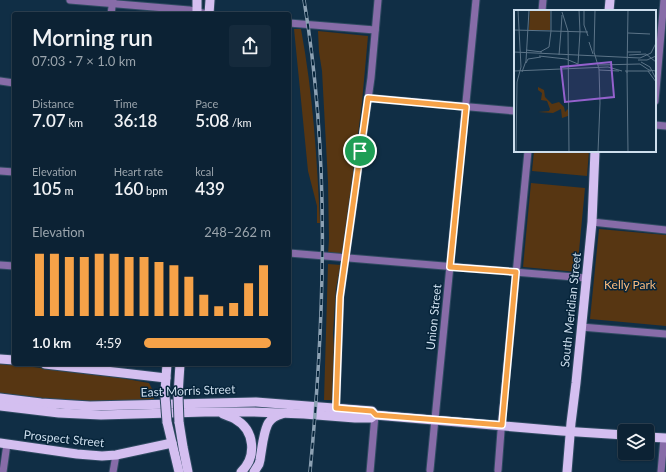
<!DOCTYPE html>
<meta charset="utf-8">
<style>
body{margin:0;font-family:Lato,sans-serif;background:#152a3c;color:#f1f3f6;height:100vh;display:flex;flex-direction:column;font-size:15px;white-space:nowrap}
*{box-sizing:border-box;margin:0}
p{font-size:13px;color:#9aa4ac}
.icon{flex:none;width:22px;height:22px;fill:none;stroke:currentColor;stroke-width:2;stroke-linecap:round;stroke-linejoin:round}
.map{position:relative;flex:1;overflow:hidden}
.panel{position:absolute;left:12px;top:12px;width:279px;height:354px;display:flex;flex-direction:column;background:#0c2234;border-radius:4px;box-shadow:0 1px 3px #0004,0 0 0 1px #2c3f4f}
.panel>*{flex:none}
.fabs{position:absolute;left:618px;top:424px;display:grid;gap:8px}
.fabs a{display:grid;place-items:center;width:36px;height:36px;border-radius:4px;background:#0c2234;box-shadow:0 1px 3px #0004,0 0 0 1px #2c3f4f;font-size:20px}
.pin{position:absolute;display:grid;place-items:center;width:34px;height:34px;color:#fff;margin:-17px;border:2px solid #fff;border-radius:50%;box-shadow:0 1px 4px #0007}
.round{display:grid;place-items:center;flex:none;width:42px;height:42px;border-radius:4px;background:#152a3c}
.summary{display:flex;align-items:center;justify-content:space-between;height:68px;padding:0 20px}
h1{font-size:22px;font-weight:600;line-height:30px}
.metrics{display:grid;grid-template-columns:repeat(3,1fr);gap:6px;height:68px;padding:4px 20px}
.metrics div{display:grid;align-content:center}
.metrics b{font-size:17px;font-weight:600}
.metrics small{font-size:11px;font-weight:400}
.metrics p{font-size:11px}
.chart{height:112px;padding:8px 20px}
.chart p{display:flex;justify-content:space-between}
.chart svg{width:100%;height:72px;margin-top:4px;stroke:#f6a248;stroke-width:6}
ul{padding:0 20px;list-style:none;font-size:13px}
li{display:grid;grid-template-columns:64px 48px 1fr;align-items:center;height:30px}
li i{height:10px;border-radius:5px;background:#f6a248}
.map>svg:first-child{display:block}
.green{fill:#573612}
.lines{fill:none;stroke-linecap:round;stroke-linejoin:round}
.minor-casing{stroke:#2e4a60;stroke-width:9}
.major-casing{stroke:#2e4a60;stroke-width:11}
.minor{stroke:#876ca8;stroke-width:7}
.major{stroke:#d4bff0;stroke-width:9}
.rail-casing{stroke:#8ca1b3;stroke-width:3.5}
.rail{stroke:#06243a;stroke-width:2;stroke-dasharray:6;stroke-linecap:butt}
.major-bridge-casing{stroke:#2e4a60;stroke-width:11;stroke-linecap:butt}
.major-bridge{stroke:#d4bff0;stroke-width:9}
.route-casing{stroke:#fff;stroke-width:8}
.route{stroke:#f6a248;stroke-width:5}
.labels{text-anchor:middle;stroke-width:3;stroke-linejoin:round;paint-order:stroke}
.park-label{font-size:12px;fill:#fbbb7d;stroke:#06243a}
.street-label{font-size:12px;fill:#cddeed;stroke:#06243a}
.inset-road{fill:none;stroke:#5c7488;stroke-width:1}
.view{fill:#9461cd;fill-opacity:0.15;stroke:#9461cd;stroke-width:2}
.inset-edge{fill:none;stroke:#cddeed;stroke-width:2}
</style>
<div class="map">
<svg width="666" height="472" viewBox="0 0 666 472">
<rect width="100%" height="100%" fill="#102e45"/>
<!-- green -->
<g class="green">
<path d="M294 29H301C313 94 317 158 320 223H317V206L308 171Z"/>
<path d="M318 31 368 36 362 102 343 255H328L329 239 328 182 322 71 319 52Z"/>
<path d="M534 151H589L587 176 532 171Z"/>
<path d="M531 183 585 188 577 272 523 267Z"/>
<path d="M599 229 666 235V326L590 319Z"/>
<path d="M328 264 341 265 336 288 333 334 335 360 333 400H324Z"/>
<path d="M0 363 115 377 149 383 153 391 154 400 115 402 60 400 0 393Z"/>
</g>
<g class="lines">
<!-- minor casing -->
<g class="minor-casing">
<g id="minor">
<path d="M70 0 189 10 207 14"/>
<path d="M542 11 543 0"/>
<path d="M111 14 113 0"/>
<path d="M289 23 375 30"/>
<path d="M0 81 14 83"/>
<path d="M368 98 515 111"/>
<path d="M655 101 664 0"/>
<path d="M655 125 666 126"/>
<path d="M0 171 14 172"/>
<path d="M592 222 666 230"/>
<path d="M289 253 586 278"/>
<path d="M0 265 14 266"/>
<path d="M581 327 666 334"/>
<path d="M336 408 340 297 371 78 378 0"/>
<path d="M430 470 476 0"/>
<path d="M498 470 502 418 528 151"/>
<path d="M3 472 7 444"/>
<path d="M113 472 116 455"/>
<path d="M370 472 375 415"/>
<path d="M661 472 664 438"/>
</g>
</g>
<!-- major casing -->
<g class="major-casing">
<g id="major">
<path d="M609 11 610 0"/>
<path d="M197 14V0"/>
<path d="M209 14 210 0"/>
<path d="M0 359 14 360"/>
<path d="M45 364 166 378"/>
<path d="M178 395 180 364"/>
<path d="M165 396V391L167 364"/>
<path d="M0 398 41 403 90 406 256 402 372 411 375 415 562 431 625 435"/>
<path d="M0 406 59 413 101 415 205 412H253L304 414 355 418H371L375 415"/>
<path d="M223 414C227 416 232 417 235 419 255 430 257 457 241 472"/>
<path d="M167 422 179 472"/>
<path d="M179 422 183 447 188 472"/>
<path d="M647 437 666 438"/>
<path d="M0 443 77 454 102 456 116 455 172 443"/>
<path d="M254 472 259 464 260 460C261 453 262 447 263 441 266 427 267 418 282 414"/>
<path d="M567 472 571 423 576 383 592 222 595 151"/>
</g>
</g>
<!-- minor -->
<use href="#minor" class="minor"/>
<!-- major -->
<use href="#major" class="major"/>
<!-- rail casing -->
<g class="rail-casing">
<path id="rail" d="M304 0C330 156 325 315 310 472"/>
</g>
<!-- rail -->
<use href="#rail" class="rail"/>
<!-- major-bridge casing -->
<g class="major-bridge-casing">
<g id="major-bridge">
<path d="M178 395 179 422"/>
<path d="M165 396 167 422"/>
</g>
</g>
<!-- major-bridge -->
<use href="#major-bridge" class="major-bridge"/>
</g>
<g class="lines">
<!-- route casing -->
<g class="route-casing">
<path id="route" d="M368 98 466 107 450 267 516 272 502 425 376 415 372 411 336 408 340 297Z"/>
</g>
<!-- route -->
<use href="#route" class="route"/>
</g>
<g class="labels">
<!-- park labels -->
<g class="park-label">
<text x="630" y="289">Kelly Park</text>
</g>
<!-- street labels -->
<g class="street-label">
<text transform="translate(571 310) rotate(-84)" y="4">South Meridian Street</text>
<text transform="translate(434 317) rotate(-84)" y="4">Union Street</text>
<text transform="translate(188 391) rotate(-2)" y="4">East Morris Street</text>
<text transform="translate(64 439) rotate(6)" y="4">Prospect Street</text>
</g>
</g>
<!-- overview -->
<g transform="translate(514 10)">
<rect width="142" height="142" fill="#102e45"/>
<path d="M16 0H36V20H15ZM24 77 30 80 31 87 38 94 45 92 50 97 51 102 54 99V106L48 108 47 99 39 103 24 102 35 101 36 99 33 91 27 90 28 83 24 80Z" fill="#573612"/>
<path class="inset-road" d="M65 0 66 22M70 0V15L74 26M81 0 80 42 85 59 86 93 84 142M48 2 54 21 55 142M0 20 74 22M37 21V0M47 21 48 5M114 23 136 24M75 32 79 44M12 40 28 42M0 42 126 48 137 43 142 33M26 42 35 37 37 21M113 42H127M45 45 47 21M115 45 132 44 142 52M25 46 52 49 64 54 66 22M124 50H133L142 46M127 52 136 57 142 69M12 53 14 49 27 47M84 55 126 54 135 60 142 61M85 60 105 61M0 61 94 57 108 61M111 61H137M113 61 114 142M134 61 142 72M8 62 12 51 15 0M113 63 114 0M2 142 3 72 7 57 4 0"/>
<path class="view" d="M97 52 100 87 51 92 47 57Z"/>
<rect width="142" height="142" class="inset-edge"/>
</g>
</svg>
<div class="fabs">
<a><svg class="icon" aria-label="layers" viewBox="0 0 24 24"><path d="M12 4l9 5-9 5-9-5zM3 14l9 5 9-5"/></svg></a>
</div>
<div class="pin" style="left:360px;top:151px;background:#1e9e55"><svg class="icon" aria-label="arrive" viewBox="0 0 24 24"><path d="M6 21V4h12l-3 4 3 4H6"/></svg></div>
<section class="panel">
<div class="summary"><div><h1>Morning run</h1><p>07:03 · 7 × 1.0 km</p></div><a class="round"><svg class="icon" aria-label="share" viewBox="0 0 24 24"><path d="M12 15V3M7 8l5-5 5 5M5 13v7h14v-7"/></svg></a></div>
<div class="metrics">
<div><p>Distance</p><b>7.07<small> km</small></b></div>
<div><p>Time</p><b>36:18</b></div>
<div><p>Pace</p><b>5:08<small> /km</small></b></div>
</div>
<div class="metrics">
<div><p>Elevation</p><b>105<small> m</small></b></div>
<div><p>Heart rate</p><b>160<small> bpm</small></b></div>
<div><p>kcal</p><b>439</b></div>
</div>
<div class="chart"><p><span>Elevation</span>248–262 m</p>
<svg viewBox="0 0 160 44" preserveAspectRatio="none"><path d="M5 44V6M15 44V6M25 44V8M35 44V8M45 44V6M55 44V6M65 44V8M75 44V8M85 44V11M95 44V13M105 44V20M115 44V31M125 44V38M135 44V36M145 44V24M155 44V13"/></svg>
</div>
<ul>
<li><b>1.0 km</b>4:59<i style="width:100%"></i></li>
</ul>
</section>
</div>
